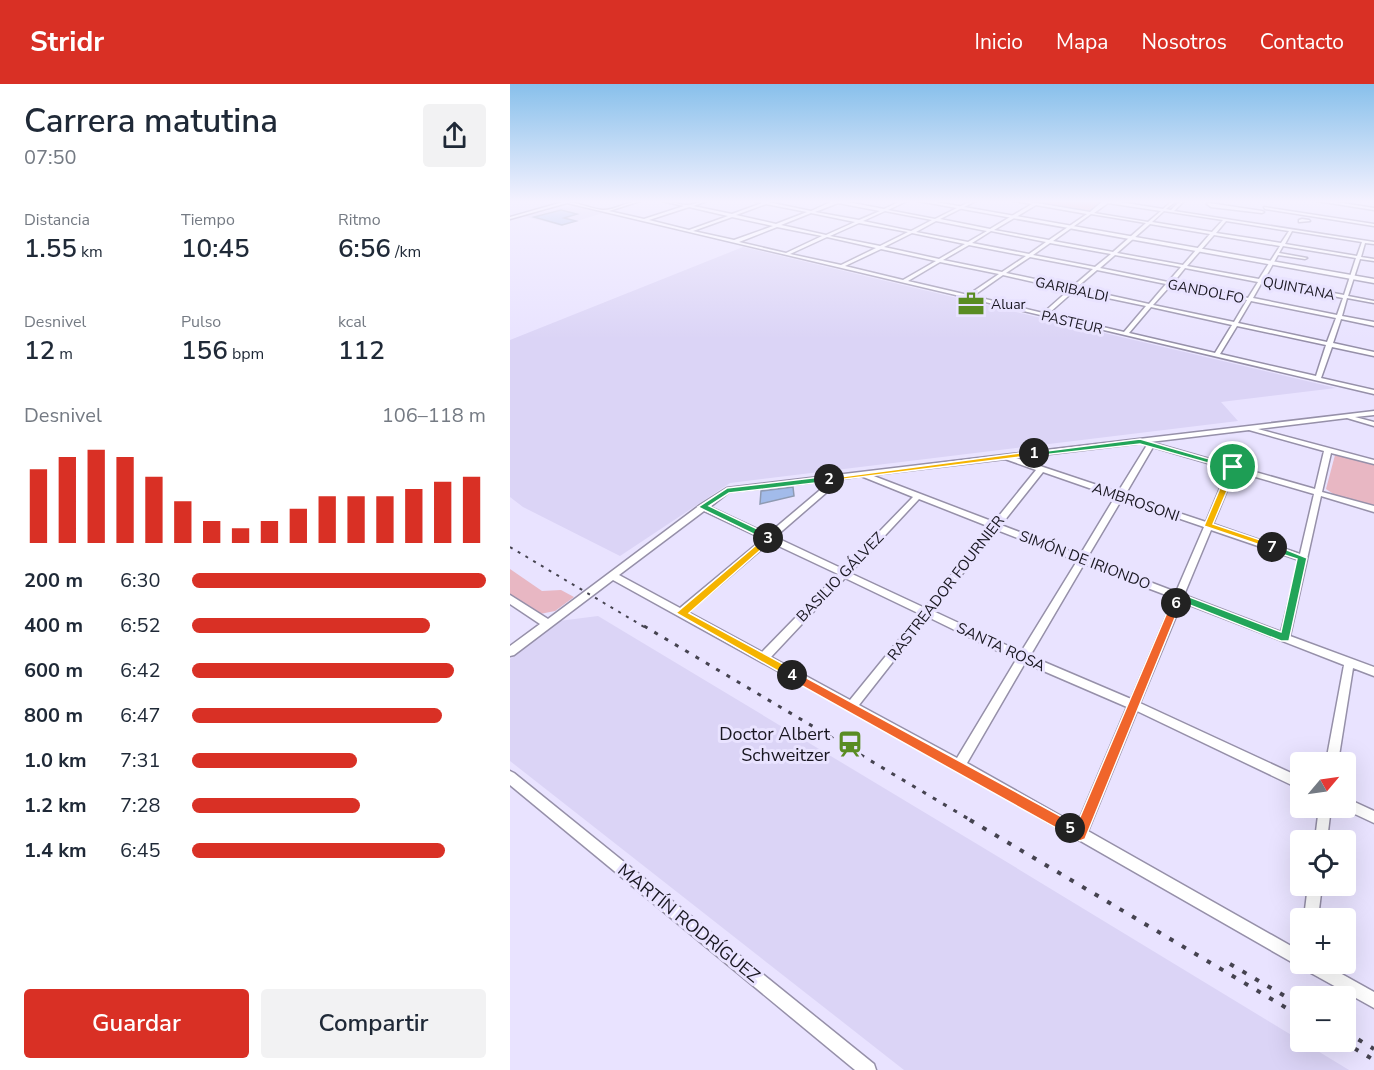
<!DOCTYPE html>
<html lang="es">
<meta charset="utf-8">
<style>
body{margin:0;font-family:"Nunito Sans",sans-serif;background:#f2f2f3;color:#1f2937;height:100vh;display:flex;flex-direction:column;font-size:22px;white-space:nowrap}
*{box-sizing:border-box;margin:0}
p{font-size:20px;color:#747a83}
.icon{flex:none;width:33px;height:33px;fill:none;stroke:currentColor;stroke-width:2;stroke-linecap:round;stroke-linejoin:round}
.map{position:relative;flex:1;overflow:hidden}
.drawer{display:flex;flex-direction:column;background:#fff;width:510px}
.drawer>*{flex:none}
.needle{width:39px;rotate:61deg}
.fabs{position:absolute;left:780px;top:668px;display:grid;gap:12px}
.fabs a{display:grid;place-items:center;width:66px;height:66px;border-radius:6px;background:#fff;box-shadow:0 6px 24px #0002;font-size:30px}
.pin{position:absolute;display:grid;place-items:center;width:51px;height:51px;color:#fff;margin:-26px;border:3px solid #fff;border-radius:50%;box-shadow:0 2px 6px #0007}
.km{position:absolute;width:30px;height:30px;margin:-15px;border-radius:50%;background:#222;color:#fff;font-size:16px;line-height:30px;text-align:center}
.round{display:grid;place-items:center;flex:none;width:63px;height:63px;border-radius:6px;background:#f2f2f3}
.head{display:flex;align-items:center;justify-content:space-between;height:102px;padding:0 24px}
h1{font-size:33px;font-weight:600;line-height:45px}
.figures{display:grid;grid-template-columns:repeat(3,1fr);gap:9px;height:102px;padding:6px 24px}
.figures div{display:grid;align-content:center}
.figures b{font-size:26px;font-weight:600}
.figures small{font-size:16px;font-weight:400}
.figures p{font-size:16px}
.chart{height:168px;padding:12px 24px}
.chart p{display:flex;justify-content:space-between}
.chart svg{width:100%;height:108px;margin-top:6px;stroke:#d93025;stroke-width:6}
.button{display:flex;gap:12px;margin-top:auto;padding:12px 24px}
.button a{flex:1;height:69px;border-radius:6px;background:#d93025;color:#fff;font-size:24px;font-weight:600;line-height:69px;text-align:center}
.button a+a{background:#f2f2f3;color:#1f2937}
ul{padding:0 24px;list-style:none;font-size:20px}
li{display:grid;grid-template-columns:96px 72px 1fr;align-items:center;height:45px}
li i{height:15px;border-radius:8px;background:#d93025}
header{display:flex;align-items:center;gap:36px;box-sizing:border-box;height:84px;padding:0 30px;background:#d93025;color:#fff}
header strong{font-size:28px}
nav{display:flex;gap:33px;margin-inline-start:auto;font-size:21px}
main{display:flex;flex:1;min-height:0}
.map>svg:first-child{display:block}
.built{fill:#dbd4f6}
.green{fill:#e8b7c3}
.building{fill:#a2bbea;stroke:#8e9ab2;stroke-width:1.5}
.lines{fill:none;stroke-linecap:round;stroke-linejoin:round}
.minor-casing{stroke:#9690a9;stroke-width:3}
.major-casing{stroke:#9690a9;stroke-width:3}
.minor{fill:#fff;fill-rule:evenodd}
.major{fill:#fff;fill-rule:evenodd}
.rail-far2{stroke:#454350;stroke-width:2;stroke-dasharray:3 6;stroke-linecap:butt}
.rail-far1{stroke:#454350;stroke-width:3;stroke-dasharray:4 8;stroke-linecap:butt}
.rail{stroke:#454350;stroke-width:4;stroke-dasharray:4.5 10;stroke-linecap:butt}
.split-1{fill:#22a559;stroke:#fff;stroke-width:1.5}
.split-2{fill:#f5b400;stroke:#fff;stroke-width:1.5}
.split-3{fill:#22a559;stroke:#fff;stroke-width:1.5}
.split-4{fill:#f5b400;stroke:#fff;stroke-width:1.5}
.split-5{fill:#f0652b;stroke:#fff;stroke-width:1.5}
.split-6{fill:#f0652b;stroke:#fff;stroke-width:1.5}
.split-7{fill:#22a559;stroke:#fff;stroke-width:1.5}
.split-8{fill:#f5b400;stroke:#fff;stroke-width:1.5}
.labels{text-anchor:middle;stroke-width:6;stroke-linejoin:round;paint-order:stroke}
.far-street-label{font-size:14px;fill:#191721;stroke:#e9e3ff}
.far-poi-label{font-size:14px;fill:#191721;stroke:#e9e3ff;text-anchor:start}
.street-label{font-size:15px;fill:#191721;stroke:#e9e3ff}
.near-poi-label{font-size:18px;fill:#191721;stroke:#e9e3ff;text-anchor:end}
.near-street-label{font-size:18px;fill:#191721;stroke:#e9e3ff}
</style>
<header>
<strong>Stridr</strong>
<nav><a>Inicio</a><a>Mapa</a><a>Nosotros</a><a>Contacto</a></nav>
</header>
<main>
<section class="drawer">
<div class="head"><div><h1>Carrera matutina</h1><p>07:50</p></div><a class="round"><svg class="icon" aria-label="share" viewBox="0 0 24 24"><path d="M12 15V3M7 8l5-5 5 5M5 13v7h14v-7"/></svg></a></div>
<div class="figures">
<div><p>Distancia</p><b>1.55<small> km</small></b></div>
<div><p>Tiempo</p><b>10:45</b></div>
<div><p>Ritmo</p><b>6:56<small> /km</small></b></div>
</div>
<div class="figures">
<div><p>Desnivel</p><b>12<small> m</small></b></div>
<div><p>Pulso</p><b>156<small> bpm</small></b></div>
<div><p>kcal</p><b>112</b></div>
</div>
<div class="chart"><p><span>Desnivel</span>106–118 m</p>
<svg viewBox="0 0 160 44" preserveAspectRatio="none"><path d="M5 44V14M15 44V9M25 44V6M35 44V9M45 44V17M55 44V27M65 44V35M75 44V38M85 44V35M95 44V30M105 44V25M115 44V25M125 44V25M135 44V22M145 44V19M155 44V17"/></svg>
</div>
<ul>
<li><b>200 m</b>6:30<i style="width:100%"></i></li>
<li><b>400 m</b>6:52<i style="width:81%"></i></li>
<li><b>600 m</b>6:42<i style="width:89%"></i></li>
<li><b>800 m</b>6:47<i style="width:85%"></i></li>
<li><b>1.0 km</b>7:31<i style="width:56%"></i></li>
<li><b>1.2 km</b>7:28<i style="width:57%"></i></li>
<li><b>1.4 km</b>6:45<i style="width:86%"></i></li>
</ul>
<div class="button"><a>Guardar</a><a>Compartir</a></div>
</section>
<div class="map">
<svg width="864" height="986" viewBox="0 0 864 986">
<rect width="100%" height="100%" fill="#e9e3ff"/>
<!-- built -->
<g class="built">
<path d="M62 122 93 129 51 142 13 132Z"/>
<path d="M233 163 826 304 711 318 728 337 220 399 110 472 13 423 0 413V256Z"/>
<path d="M88 532 472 763 839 986H394L0 677V575L49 537Z"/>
</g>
<!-- green -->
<g class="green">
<path d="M532 117H592L593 118 578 128 528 120Z"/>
<path d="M825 371 864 380V422L825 411 816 405Z"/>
<path d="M0 485 32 507 51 506 64 513 45 527 30 530 0 510Z"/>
</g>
<!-- building -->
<g class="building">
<path d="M51 126 67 130 54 134 66 137 52 141 24 133Z"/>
<path d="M283 403 284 412 250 420 251 407Z"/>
</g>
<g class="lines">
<!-- minor casing -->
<g class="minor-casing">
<g id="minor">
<path d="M49 117C64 117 78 124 92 126 104 127 117 117 130 117L99 127 134 135 174 122 152 117C161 117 169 121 177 121 184 121 190 117 197 117L183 122 222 130 252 119 244 117H253L301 127 323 117H332L374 125 391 117H397L378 126 425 135 461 117H466L430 135 480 145 522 120 505 117H515L580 128 593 117H604L653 125 662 117H666L656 125 661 126 670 117H674L664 127 864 158V160L855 159 851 173 864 175V177L850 175 838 212 864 217V219L837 214 832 232 864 238V242L831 235 823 259 864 268V272L822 263 811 294 864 306V310L57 119 0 135V133L53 118ZM328 119 370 127 349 136 305 128ZM598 119 651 127 638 138 584 129ZM256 120 297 128 266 140 226 131ZM526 121 577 130 539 156 484 146ZM179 123 218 132 179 146 139 136ZM375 127 422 136 401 147 353 137ZM654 127 713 136 702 148 642 138ZM301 129 345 138 316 151 271 141ZM581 130 636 139 603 168 543 157ZM222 133 263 142 224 156 183 147ZM426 137 477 147 458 158 406 148ZM716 137 779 147 771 159 706 149ZM349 139 398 148 370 162 320 152ZM640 140 700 150 673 181 607 169ZM267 143 312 152 276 169 229 158ZM481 147 536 158 519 170 462 159ZM782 147 852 158 847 172 775 160ZM402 149 455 160 429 175 374 163ZM704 151 770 162 749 195 677 182ZM317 153 366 164 331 181 280 170ZM540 159 601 170 585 183 523 171ZM459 161 516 172 492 188 433 176ZM773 162 846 174 834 211 754 196 768 171 795 175 797 174 769 169ZM371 165 426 177 393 196 335 182ZM605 171 671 183 658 198 590 184ZM520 173 583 185 562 203 496 189ZM430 178 489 190 458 211 398 197ZM675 184 748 198 738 214 663 199ZM587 186 656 200 639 220 566 204ZM493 191 559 206 533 229 463 212ZM752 198 833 214 827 231 743 214ZM661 201 737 216 724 238 643 221ZM564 207 636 222 614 248 538 230ZM741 217 826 234 817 258 728 239ZM641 223 722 241 705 269 619 249ZM727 242 816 261 806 292 710 270Z"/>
<path d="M807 117H819L864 124V126Z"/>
<path d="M699 119 752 127 754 128 752 129 701 123 697 120Z"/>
<path d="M754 123 864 140V142L755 125Z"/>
<path d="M792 135 799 136 800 137 789 138V136Z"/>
<path d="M864 327V331L845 333 864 338V342L837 334 748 345 864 376V380L821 369 812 408 864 422V428L811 412 780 552 864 583V592L843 584 828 678H816L834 581 672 518 630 619 790 693V705L627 627 578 747 790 867V879H812L864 908V924L792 884 791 882 785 880 445 685 103 496 4 571 0 572V562L30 540 0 520V511L38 535 190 421 217 404ZM739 346 814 367 805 405 640 358ZM632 359 637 361 608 408 506 374ZM643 363 718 385 696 438 615 411ZM495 375 526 386 484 438 361 391ZM725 387 804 410 790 470 703 440ZM533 388 605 413 570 471 491 441ZM351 392 403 413 333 485 265 453 332 395ZM322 396 258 450 200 423 219 408ZM409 415 480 443 415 524 340 489ZM612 415 694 443 666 508 577 474ZM194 427 253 455 170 524 109 491ZM487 446 567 477 511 568 423 527ZM701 446 789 476 771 548 674 511ZM260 458 328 490 252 568 178 528ZM574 480 664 514 621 615 520 572ZM335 494 410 530 340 616 261 573ZM418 533 506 576 447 674 349 621ZM515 579 617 623 567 741 457 679Z"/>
<path d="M0 687 4 689 364 980 366 986H345L0 701Z"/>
<path d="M836 714 864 727V739L832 724 831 723H836Z"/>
<path d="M809 723H821L817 756H805Z"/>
<path d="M798 801H812L808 834H794Z"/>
</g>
</g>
<!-- major casing -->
<g class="major-casing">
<path id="major" d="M408 117H420L864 195V199Z"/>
</g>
<!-- minor -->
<use href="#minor" class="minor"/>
<!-- major -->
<use href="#major" class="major"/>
<!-- rail-far2 -->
<path class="rail-far2" d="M0 463 136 544"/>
<!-- rail-far1 -->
<path class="rail-far1" d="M134 542 462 737"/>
<!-- rail -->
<g class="rail">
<path d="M460 736 790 932"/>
<path d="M720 880 790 921"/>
<path d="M836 948 864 965"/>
<path d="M832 957 864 976"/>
</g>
</g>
<!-- sky -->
<linearGradient id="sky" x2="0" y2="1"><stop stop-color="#88c0eb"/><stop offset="0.46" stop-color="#f5f2ff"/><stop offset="1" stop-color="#f5f2ff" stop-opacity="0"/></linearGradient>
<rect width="864" height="255" fill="url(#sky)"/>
<!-- split-1 -->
<path class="split-1" d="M630 355 727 383 723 386 630 360 524 372 521 369Z"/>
<!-- split-2 -->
<path class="split-2" d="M524 367 527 371 319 397 315 395Z"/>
<!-- split-3 -->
<path class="split-3" d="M319 392 322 397 219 409 199 422 262 452V456L258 457 188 423 217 404Z"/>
<!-- split-4 -->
<path class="split-4" d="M258 451 262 452V456L179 529 286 587 288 591 282 595 166 529Z"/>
<!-- split-5 -->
<path class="split-5" d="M282 586 565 740V749H555L278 594 277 591Z"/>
<!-- split-6 -->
<path class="split-6" d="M666 515 671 519 575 755 570 757 555 749 553 744 560 738 567 740 661 519Z"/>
<!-- split-7 -->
<path class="split-7" d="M762 460 797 474 779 557H771L672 518 670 522H662L664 513 669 509 771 548 787 475 759 466 757 463Z"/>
<!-- split-8 -->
<path class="split-8" d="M723 381 727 383 703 440 765 461V466L694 442 719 383Z"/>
<!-- icons -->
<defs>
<g id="office-bare" transform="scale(2.07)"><path d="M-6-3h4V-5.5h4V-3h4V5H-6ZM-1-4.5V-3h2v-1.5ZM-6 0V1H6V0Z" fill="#5a8c23" stroke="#e9e3ff" stroke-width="2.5" paint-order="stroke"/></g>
<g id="station-bare" transform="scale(2.07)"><path d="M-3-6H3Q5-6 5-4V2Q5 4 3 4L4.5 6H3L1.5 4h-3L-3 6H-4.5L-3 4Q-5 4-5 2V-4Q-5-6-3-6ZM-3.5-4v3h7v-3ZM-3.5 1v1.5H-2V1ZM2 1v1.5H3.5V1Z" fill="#5a8c23" stroke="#e9e3ff" stroke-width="2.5" paint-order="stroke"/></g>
</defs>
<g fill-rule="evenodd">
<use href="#office-bare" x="461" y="220"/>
<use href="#station-bare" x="340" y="660"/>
</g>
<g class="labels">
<!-- far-street labels -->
<g class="far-street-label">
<text transform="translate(789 204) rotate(11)" y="5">QUINTANA</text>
<text transform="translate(562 205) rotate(12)" y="5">GARIBALDI</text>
<text transform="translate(696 207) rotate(11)" y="5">GANDOLFO</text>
<text transform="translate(562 238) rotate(13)" y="5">PASTEUR</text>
</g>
<!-- far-poi labels -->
<g class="far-poi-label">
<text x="481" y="225">Aluar</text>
</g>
<!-- street labels -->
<g class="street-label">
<text transform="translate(626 418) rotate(19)" y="5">AMBROSONI</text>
<text transform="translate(575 476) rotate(21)" y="5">SIMÓN DE IRIONDO</text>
<text transform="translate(330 493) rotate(-46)" y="5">BASILIO GÁLVEZ</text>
<text transform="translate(436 504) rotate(-52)" y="5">RASTREADOR FOURNIER</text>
<text transform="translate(491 563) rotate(25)" y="5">SANTA ROSA</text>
</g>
<!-- near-poi labels -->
<g class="near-poi-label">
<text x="320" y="656">Doctor Albert<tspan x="320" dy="21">Schweitzer</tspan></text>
</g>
<!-- near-street labels -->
<g class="near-street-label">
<text transform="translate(179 839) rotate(39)" y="6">MARTÍN RODRÍGUEZ</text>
</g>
</g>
</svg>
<div class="fabs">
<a><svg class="needle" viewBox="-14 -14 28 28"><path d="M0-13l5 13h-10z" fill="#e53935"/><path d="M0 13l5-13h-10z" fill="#747a83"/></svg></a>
<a><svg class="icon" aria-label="locate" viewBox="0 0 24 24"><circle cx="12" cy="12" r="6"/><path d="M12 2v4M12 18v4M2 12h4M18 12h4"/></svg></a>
<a>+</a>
<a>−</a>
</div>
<div class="pin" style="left:723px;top:383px;background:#1e9e55"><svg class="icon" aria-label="arrive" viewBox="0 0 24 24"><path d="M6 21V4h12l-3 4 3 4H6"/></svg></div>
<b class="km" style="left:524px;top:369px">1</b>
<b class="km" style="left:319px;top:395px">2</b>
<b class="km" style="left:258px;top:454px">3</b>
<b class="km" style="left:282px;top:591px">4</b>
<b class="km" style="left:560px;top:744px">5</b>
<b class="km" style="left:666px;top:519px">6</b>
<b class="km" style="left:762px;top:463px">7</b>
</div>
</main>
